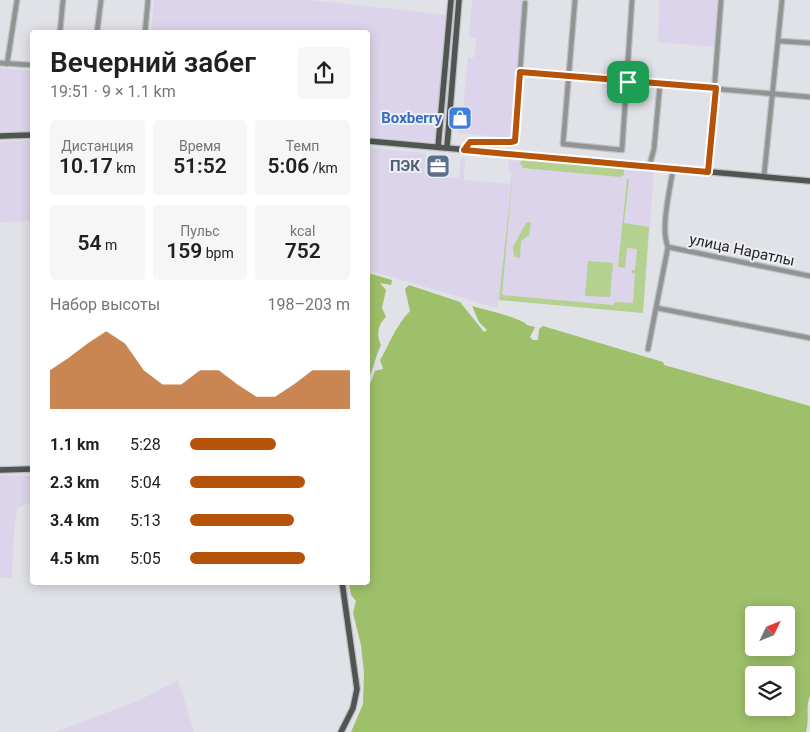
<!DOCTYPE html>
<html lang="ru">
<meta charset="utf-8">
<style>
body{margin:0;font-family:Roboto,sans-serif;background:#f6f6f6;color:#202124;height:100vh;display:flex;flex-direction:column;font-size:19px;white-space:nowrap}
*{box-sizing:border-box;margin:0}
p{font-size:16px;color:#757577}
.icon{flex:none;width:28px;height:28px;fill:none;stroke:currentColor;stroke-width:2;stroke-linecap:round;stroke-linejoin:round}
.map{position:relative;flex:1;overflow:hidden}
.details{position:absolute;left:30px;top:30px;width:340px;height:555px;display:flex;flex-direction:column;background:#fff;border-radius:5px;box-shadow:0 2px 12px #0003}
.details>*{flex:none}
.needle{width:32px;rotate:47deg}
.controls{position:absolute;left:745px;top:606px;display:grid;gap:10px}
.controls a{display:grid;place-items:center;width:50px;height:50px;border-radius:5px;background:#fff;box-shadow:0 2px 12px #0003;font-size:25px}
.pin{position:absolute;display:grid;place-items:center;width:42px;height:42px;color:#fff;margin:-21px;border-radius:10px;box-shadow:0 2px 8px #0006}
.round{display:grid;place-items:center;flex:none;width:52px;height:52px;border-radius:5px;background:#f6f6f6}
.overview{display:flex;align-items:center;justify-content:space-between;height:85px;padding:0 20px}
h1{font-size:28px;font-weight:600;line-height:38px}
.stats{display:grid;grid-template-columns:repeat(3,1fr);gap:8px;height:85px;padding:5px 20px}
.stats div{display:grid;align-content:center;border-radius:5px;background:#f6f6f6;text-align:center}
.stats b{font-size:21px;font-weight:600}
.stats small{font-size:14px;font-weight:400}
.stats p{font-size:14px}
.chart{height:140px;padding:10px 20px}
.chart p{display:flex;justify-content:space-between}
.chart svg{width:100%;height:90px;margin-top:5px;fill:#b45309;opacity:.7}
ul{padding:0 20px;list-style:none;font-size:16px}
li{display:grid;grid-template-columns:80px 60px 1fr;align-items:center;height:38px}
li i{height:12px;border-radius:6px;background:#b45309}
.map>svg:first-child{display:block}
.industrial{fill:#dcd4ea}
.green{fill:#b5d18f}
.forest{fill:#9ec06a;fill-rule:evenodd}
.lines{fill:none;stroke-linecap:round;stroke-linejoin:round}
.minor-casing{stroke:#bfc0c5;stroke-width:7}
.major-casing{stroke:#bfc0c5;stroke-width:8}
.minor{stroke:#929493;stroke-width:4.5}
.major{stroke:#515552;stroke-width:5.5}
.route-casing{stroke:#fff;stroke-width:10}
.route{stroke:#b45309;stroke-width:6}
.labels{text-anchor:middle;stroke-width:4;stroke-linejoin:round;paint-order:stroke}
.shop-label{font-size:15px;font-weight:bold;fill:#366cbe;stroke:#eeeff5;text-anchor:end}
.service-label{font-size:15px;font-weight:bold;fill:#4e5e75;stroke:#eeeff5;text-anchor:end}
.street-label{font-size:15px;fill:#262729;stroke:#eeeff5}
</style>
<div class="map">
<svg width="810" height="732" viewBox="0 0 810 732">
<rect width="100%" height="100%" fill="#e0e2e7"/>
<!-- industrial -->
<g class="industrial">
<path d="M154 0H310L448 15 436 142 368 136V32H151Z"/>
<path d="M472 0H523L511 138 459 133 457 129 459 108H463L468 57 474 58 476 38 469 37Z"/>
<path d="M659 0H717L714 47 658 42Z"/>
<path d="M0 68 32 71V131H0Z"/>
<path d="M0 141H32V221L0 222Z"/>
<path d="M368 148 426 153 424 174 445 177 459 178 461 157H465L464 180 510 184 511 171 508 170 509 160 654 172 643 313 499 300 497 308 368 270Z"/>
<path d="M0 475 32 476V503L18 507 14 530 12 578H0Z"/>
<path d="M178 680 194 732H56L140 700Z"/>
</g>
<!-- green -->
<g class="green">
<path d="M523 159 620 168 624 170V175L620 177 523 168 520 163Z"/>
<path d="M513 170 502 295 613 305 615 302 633 303 635 274 632 273V270H635L637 249 627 248 625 268 618 267 627 179H629L624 223 649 227 643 313 499 300Z"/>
<path d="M531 222 529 235 521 241 520 258 514 257 513 247 526 223Z"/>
<path d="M588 261 613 263 610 297 585 296Z"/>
</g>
<!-- forest -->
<g class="forest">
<path d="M368 273 392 280 391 285 380 283 386 290 382 308 386 317C378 324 376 335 381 345 375 357 374 368 368 380Z"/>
<path d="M409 285 460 302 484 332 487 330 479 322 472 306C482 309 522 318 527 325L535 327 530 337 533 340H538L539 329 543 326 663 362 664 365 810 406V696C805 709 810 717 806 732H351L363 704 364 673 361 645 353 613 356 601 351 595 349 583 368 582V389L375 371 383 369 380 360C389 345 396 325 410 311L405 289ZM754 615H786V648H754ZM754 675H786V708H754Z"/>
</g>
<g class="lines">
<!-- minor casing -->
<g class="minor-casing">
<g id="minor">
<path d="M575 0 563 144 622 150 632 0"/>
<path d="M60 32 63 0"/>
<path d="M97 32 101 0"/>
<path d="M145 32 148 0"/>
<path d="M779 41 810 43"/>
<path d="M0 63 32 65"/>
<path d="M7 64 17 0"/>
<path d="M519 72 810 97"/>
<path d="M465 150 470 142 511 143 515 141 525 3"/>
<path d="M649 167 654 149 660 84"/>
<path d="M708 172 721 0"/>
<path d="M764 176 782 0"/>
<path d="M668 247 810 276"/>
<path d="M657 308 810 338"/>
<path d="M648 349 668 247C660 229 670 190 673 169"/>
</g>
</g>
<!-- major casing -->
<g class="major-casing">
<g id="major">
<path d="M0 136 32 135"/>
<path d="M368 141 810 181"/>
<path d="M438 147 451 0"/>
<path d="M447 147 459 0"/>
<path d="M0 470 32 469"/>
<path d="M341 732 353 708 357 689 342 582"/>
</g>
</g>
<!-- minor -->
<use href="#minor" class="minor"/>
<!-- major -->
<use href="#major" class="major"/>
</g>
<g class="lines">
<!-- route casing -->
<g class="route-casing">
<path id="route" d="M520 72 716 88 708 172 464 150 470 142H511L515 141Z"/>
</g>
<!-- route -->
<use href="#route" class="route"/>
</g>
<!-- icons -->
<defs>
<g id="shop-square" transform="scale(1.25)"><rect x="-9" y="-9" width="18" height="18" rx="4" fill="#3f7fe0" stroke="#eeeff5"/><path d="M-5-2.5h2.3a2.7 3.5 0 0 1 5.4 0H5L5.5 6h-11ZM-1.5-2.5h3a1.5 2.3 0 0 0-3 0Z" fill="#fff"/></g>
<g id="office-square" transform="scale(1.25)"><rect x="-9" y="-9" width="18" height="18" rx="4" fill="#5c6f8a" stroke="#eeeff5"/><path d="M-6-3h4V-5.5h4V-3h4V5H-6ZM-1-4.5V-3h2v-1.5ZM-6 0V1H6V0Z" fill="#fff"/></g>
</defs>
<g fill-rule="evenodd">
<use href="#shop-square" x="460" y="118"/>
<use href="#office-square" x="438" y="166"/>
</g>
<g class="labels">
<!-- shop labels -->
<g class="shop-label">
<text x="442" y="123">Boxberry</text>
</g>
<!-- service labels -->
<g class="service-label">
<text x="420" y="171">ПЭК</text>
</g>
<!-- street labels -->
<g class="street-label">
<text transform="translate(742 250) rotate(12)" y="5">улица Наратлы</text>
</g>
</g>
</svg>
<div class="controls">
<a><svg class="needle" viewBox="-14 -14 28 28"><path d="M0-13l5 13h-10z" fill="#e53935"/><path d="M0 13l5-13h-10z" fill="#757577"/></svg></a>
<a><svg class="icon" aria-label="layers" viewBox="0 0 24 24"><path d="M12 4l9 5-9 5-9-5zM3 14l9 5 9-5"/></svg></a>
</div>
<div class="pin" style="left:628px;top:82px;background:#1e9e55"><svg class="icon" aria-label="arrive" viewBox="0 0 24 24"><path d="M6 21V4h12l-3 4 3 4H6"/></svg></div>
<section class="details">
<div class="overview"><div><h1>Вечерний забег</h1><p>19:51 · 9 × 1.1 km</p></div><a class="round"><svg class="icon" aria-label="share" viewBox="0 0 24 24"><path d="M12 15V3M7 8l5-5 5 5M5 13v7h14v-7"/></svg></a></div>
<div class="stats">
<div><p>Дистанция</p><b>10.17<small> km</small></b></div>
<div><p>Время</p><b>51:52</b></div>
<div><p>Темп</p><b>5:06<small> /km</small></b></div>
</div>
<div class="stats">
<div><b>54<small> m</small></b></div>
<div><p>Пульс</p><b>159<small> bpm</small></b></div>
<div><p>kcal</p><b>752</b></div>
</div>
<div class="chart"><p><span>Набор высоты</span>198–203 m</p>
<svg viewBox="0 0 160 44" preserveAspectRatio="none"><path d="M0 44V25L10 19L20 12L30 6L40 12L50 25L60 32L70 32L80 25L90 25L100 32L110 38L120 38L130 32L140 25L150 25L160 25V44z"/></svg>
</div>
<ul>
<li><b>1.1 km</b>5:28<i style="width:54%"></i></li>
<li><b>2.3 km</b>5:04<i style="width:72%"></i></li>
<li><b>3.4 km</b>5:13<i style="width:65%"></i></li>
<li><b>4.5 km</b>5:05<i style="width:72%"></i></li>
</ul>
</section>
</div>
